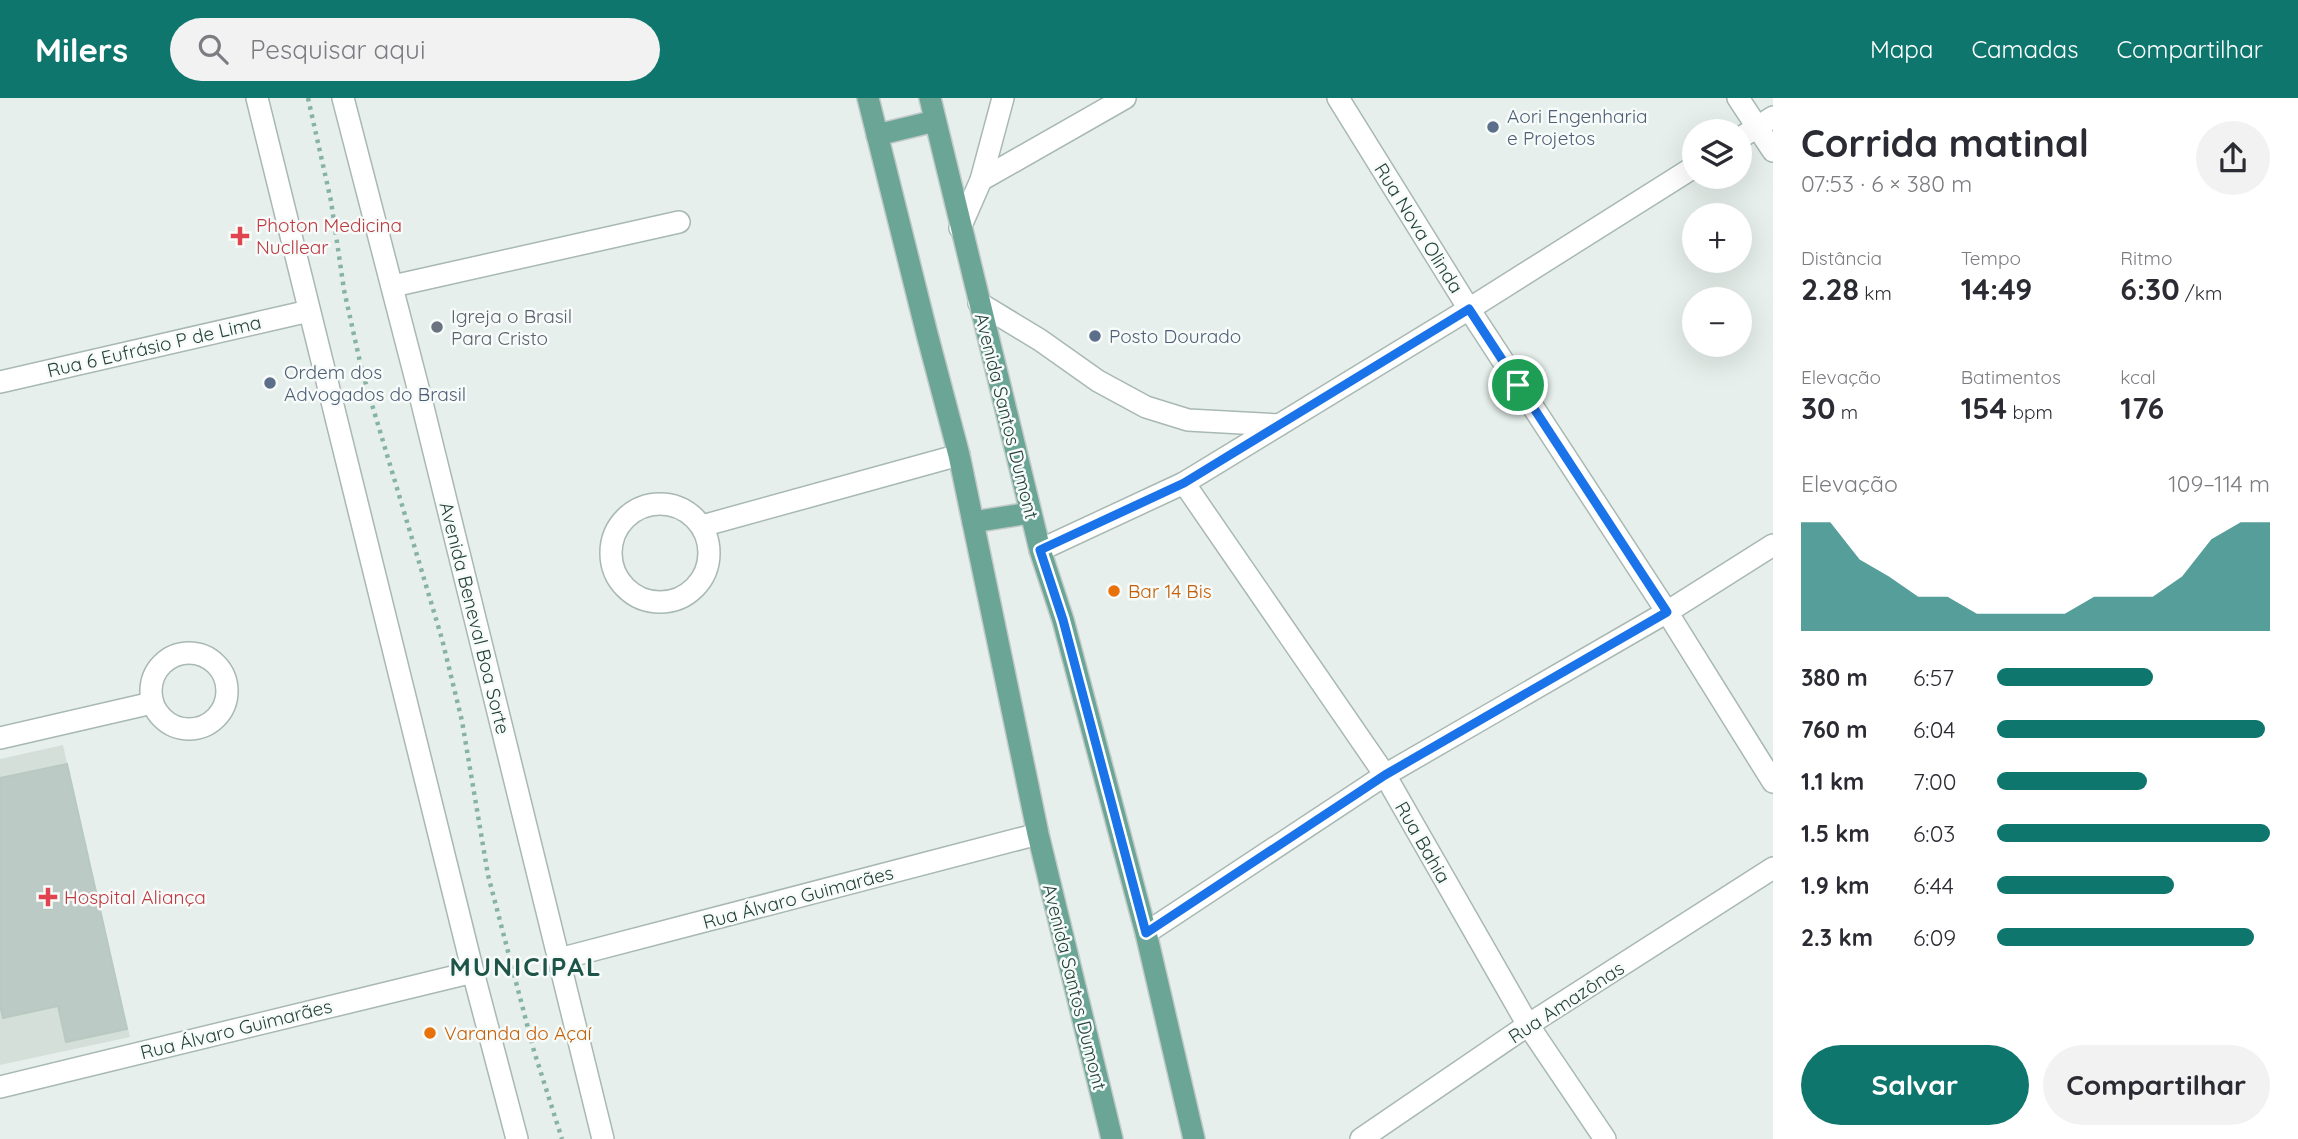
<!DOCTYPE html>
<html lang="pt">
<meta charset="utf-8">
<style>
body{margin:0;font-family:Quicksand,sans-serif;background:#f2f2f3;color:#2b2b33;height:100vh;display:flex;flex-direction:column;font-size:26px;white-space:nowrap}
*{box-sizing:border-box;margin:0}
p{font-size:23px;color:#7c7c81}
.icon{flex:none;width:38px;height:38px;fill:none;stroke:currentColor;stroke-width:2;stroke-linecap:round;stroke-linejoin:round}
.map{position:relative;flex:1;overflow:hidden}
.drawer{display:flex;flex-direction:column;background:#fff;width:525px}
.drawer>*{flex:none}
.controls{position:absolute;left:1682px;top:21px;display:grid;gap:14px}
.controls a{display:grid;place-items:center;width:70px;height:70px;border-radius:50%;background:#fff;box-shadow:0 7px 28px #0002;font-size:35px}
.pin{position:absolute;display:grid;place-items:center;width:60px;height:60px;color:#fff;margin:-30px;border:4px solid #fff;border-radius:50%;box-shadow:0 2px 7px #0007}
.round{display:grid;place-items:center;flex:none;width:74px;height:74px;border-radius:37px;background:#f2f2f3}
.head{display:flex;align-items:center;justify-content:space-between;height:119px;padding:0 28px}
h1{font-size:38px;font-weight:700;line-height:52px}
.figures{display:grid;grid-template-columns:repeat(3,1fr);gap:10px;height:119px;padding:7px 28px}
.figures div{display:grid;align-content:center}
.figures b{font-size:30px;font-weight:700}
.figures small{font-size:19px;font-weight:400}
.figures p{font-size:19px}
.chart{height:196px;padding:14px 28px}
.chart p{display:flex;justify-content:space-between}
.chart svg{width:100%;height:126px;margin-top:7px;fill:#0f766e;opacity:.7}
.cta{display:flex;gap:14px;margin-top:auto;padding:14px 28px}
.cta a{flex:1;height:80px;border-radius:42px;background:#0f766e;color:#fff;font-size:28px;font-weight:700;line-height:80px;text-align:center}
.cta a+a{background:#f2f2f3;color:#2b2b33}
ul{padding:0 28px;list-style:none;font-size:23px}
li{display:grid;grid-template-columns:112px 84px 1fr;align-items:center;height:52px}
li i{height:18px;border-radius:9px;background:#0f766e}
header{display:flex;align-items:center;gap:42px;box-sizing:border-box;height:98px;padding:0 35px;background:#0f766e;color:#fff}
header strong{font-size:33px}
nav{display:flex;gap:38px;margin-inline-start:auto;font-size:24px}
.search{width:490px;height:63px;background:#f2f2f3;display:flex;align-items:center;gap:18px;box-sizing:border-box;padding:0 24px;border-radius:38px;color:#7c7c81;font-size:26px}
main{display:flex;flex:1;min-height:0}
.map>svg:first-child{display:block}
.built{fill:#d4dfda}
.building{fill:#bbcac4;stroke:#b8c9c2;stroke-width:2}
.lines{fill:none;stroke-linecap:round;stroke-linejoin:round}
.minor-casing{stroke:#a8b8b2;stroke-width:24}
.major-casing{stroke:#c2cac8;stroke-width:24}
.path{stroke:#86b3a5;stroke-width:4.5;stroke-dasharray:3.5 5;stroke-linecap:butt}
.minor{stroke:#fff;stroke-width:21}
.major{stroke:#6aa596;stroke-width:21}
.route-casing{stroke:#fff;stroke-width:14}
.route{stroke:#1a73e8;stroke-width:9}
.service-dot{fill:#5c6f8a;stroke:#f7fbf9;stroke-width:2.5}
.health-dot{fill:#e0444e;stroke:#f7fbf9;stroke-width:2.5}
.worship-dot{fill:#6b7280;stroke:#f7fbf9;stroke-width:2.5}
.food-dot{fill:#e8710a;stroke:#f7fbf9;stroke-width:2.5}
.labels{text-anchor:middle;stroke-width:5;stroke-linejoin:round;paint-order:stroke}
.service-label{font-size:19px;fill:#4e5e75;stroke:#f7fbf9;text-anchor:start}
.health-label{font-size:19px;fill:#be3a42;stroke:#f7fbf9;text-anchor:start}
.street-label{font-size:19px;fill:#24423a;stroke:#f7fbf9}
.worship-label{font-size:19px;fill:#5b616d;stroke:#f7fbf9;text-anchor:start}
.food-label{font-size:19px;fill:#c56008;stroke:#f7fbf9;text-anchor:start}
.district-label{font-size:26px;font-weight:bold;letter-spacing:2px;fill:#1f5548;stroke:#f7fbf9}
</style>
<header>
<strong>Milers</strong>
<div class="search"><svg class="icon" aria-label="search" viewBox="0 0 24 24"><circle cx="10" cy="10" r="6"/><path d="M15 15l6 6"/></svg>Pesquisar aqui</div>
<nav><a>Mapa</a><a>Camadas</a><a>Compartilhar</a></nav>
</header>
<main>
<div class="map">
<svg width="1773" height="1041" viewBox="0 0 1773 1041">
<rect width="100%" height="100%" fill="#e6efeb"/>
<!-- built -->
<path class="built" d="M63 647 130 939 0 967V661Z"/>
<!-- building -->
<path class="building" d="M67 666 127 931 66 944 58 908 3 920 0 907V680Z"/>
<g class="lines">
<!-- minor casing -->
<g class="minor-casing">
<g id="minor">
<path d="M257 0 473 874 517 1041"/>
<path d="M343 0 422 305 603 1041"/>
<path d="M1338 0 1469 211 1667 514 1773 684"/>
<path d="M1738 0 1773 53"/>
<path d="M1740 40 1773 19"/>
<path d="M981 82 1125 0"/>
<path d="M960 130 981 82 1003 0"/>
<path d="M393 188 679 124"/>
<path d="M979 205 1040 242 1098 283 1146 309 1188 322 1279 327"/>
<path d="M0 284 309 213"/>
<path d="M1184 385 1385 677 1528 927 1605 1041"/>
<circle cx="660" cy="455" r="49"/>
<path d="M702 428 959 357"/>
<path d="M1040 452 1184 385 1469 211 1694 69"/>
<circle cx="189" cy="593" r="38"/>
<path d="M0 640 152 605"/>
<path d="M1146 835 1385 677 1667 514 1773 447"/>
<path d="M559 861 1038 736"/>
<path d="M0 989 473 874"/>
<path d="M1361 1041 1528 927 1773 770"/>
</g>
</g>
<!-- major casing -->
<g class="major-casing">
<g id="major">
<path d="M868 0 927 236 959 357 1038 736 1112 1041"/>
<path d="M930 0 1040 452 1063 522 1146 835 1194 1041"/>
<path d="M877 37 935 23"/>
<path d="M973 424 1030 415"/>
</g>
</g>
<!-- path -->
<path class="path" d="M308 0 331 103 344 192 362 273 442 541 462 623 488 777 534 953 562 1041"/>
<!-- minor -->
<use href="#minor" class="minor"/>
<!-- major -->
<use href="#major" class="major"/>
</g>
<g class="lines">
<!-- route casing -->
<g class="route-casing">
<path id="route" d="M1469 211 1667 514 1385 677 1146 835 1063 522 1040 452 1184 385Z"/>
</g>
<!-- route -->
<use href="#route" class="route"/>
</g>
<!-- markers -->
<g class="service-dot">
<circle cx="1493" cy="29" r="7"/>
<circle cx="1095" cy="238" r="7"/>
<circle cx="270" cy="285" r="7"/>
</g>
<g class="health-dot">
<path d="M236.5 127.5h7v7h7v7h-7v7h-7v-7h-7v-7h7z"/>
<path d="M44.5 788.5h7v7h7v7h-7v7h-7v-7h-7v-7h7z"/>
</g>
<circle class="worship-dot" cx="437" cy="229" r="7"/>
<g class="food-dot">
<circle cx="1114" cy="493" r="7"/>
<circle cx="430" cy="935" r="7"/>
</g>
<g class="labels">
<!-- service labels -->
<g class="service-label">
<text x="1507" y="25">Aori Engenharia<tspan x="1507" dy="22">e Projetos</tspan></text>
<text x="1109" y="245">Posto Dourado</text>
<text x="284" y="281">Ordem dos<tspan x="284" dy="22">Advogados do Brasil</tspan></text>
</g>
<!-- health labels -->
<g class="health-label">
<text x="256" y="134">Photon Medicina<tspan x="256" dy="22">Nucllear</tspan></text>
<text x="64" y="806">Hospital Aliança</text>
</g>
<!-- street labels -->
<g class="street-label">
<text transform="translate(1419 130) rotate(58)" y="7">Rua Nova Olinda</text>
<text transform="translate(154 248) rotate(-13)" y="7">Rua 6 Eufrásio P de Lima</text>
<text transform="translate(1007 318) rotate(76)" y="7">Avenida Santos Dumont</text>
<text transform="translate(475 520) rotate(76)" y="7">Avenida Beneval Boa Sorte</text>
<text transform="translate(1423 744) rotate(60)" y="7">Rua Bahia</text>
<text transform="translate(798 799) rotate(-15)" y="7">Rua Álvaro Guimarães</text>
<text transform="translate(1075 889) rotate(76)" y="7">Avenida Santos Dumont</text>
<text transform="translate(1566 904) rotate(-33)" y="7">Rua Amazônas</text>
<text transform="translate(236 931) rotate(-14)" y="7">Rua Álvaro Guimarães</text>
</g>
<!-- worship labels -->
<g class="worship-label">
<text x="451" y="225">Igreja o Brasil<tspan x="451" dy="22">Para Cristo</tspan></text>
</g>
<!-- food labels -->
<g class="food-label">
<text x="1128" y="500">Bar 14 Bis</text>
<text x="444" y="942">Varanda do Açaí</text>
</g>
<!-- district labels -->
<g class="district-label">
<text x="526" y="878">MUNICIPAL</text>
</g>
</g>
</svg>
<div class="controls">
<a><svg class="icon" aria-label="layers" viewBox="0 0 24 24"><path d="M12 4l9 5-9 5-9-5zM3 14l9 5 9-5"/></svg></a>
<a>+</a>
<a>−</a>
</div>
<div class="pin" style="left:1518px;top:287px;background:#1e9e55"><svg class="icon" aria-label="arrive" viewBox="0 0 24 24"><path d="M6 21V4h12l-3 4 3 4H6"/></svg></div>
</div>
<section class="drawer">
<div class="head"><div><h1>Corrida matinal</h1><p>07:53 · 6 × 380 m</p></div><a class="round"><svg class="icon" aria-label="share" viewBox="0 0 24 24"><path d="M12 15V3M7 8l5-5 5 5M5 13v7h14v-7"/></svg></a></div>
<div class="figures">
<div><p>Distância</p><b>2.28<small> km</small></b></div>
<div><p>Tempo</p><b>14:49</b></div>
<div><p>Ritmo</p><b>6:30<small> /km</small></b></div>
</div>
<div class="figures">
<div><p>Elevação</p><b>30<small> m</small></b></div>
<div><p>Batimentos</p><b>154<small> bpm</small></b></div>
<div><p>kcal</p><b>176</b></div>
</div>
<div class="chart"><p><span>Elevação</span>109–114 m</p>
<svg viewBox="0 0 160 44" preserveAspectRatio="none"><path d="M0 44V6L10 6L20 19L30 25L40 32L50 32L60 38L70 38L80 38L90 38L100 32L110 32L120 32L130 25L140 12L150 6L160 6V44z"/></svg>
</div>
<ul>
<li><b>380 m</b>6:57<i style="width:57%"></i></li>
<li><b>760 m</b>6:04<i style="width:98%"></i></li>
<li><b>1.1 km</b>7:00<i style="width:55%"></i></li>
<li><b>1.5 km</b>6:03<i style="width:100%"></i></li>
<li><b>1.9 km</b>6:44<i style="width:65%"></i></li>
<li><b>2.3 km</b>6:09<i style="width:94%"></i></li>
</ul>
<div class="cta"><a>Salvar</a><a>Compartilhar</a></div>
</section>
</main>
